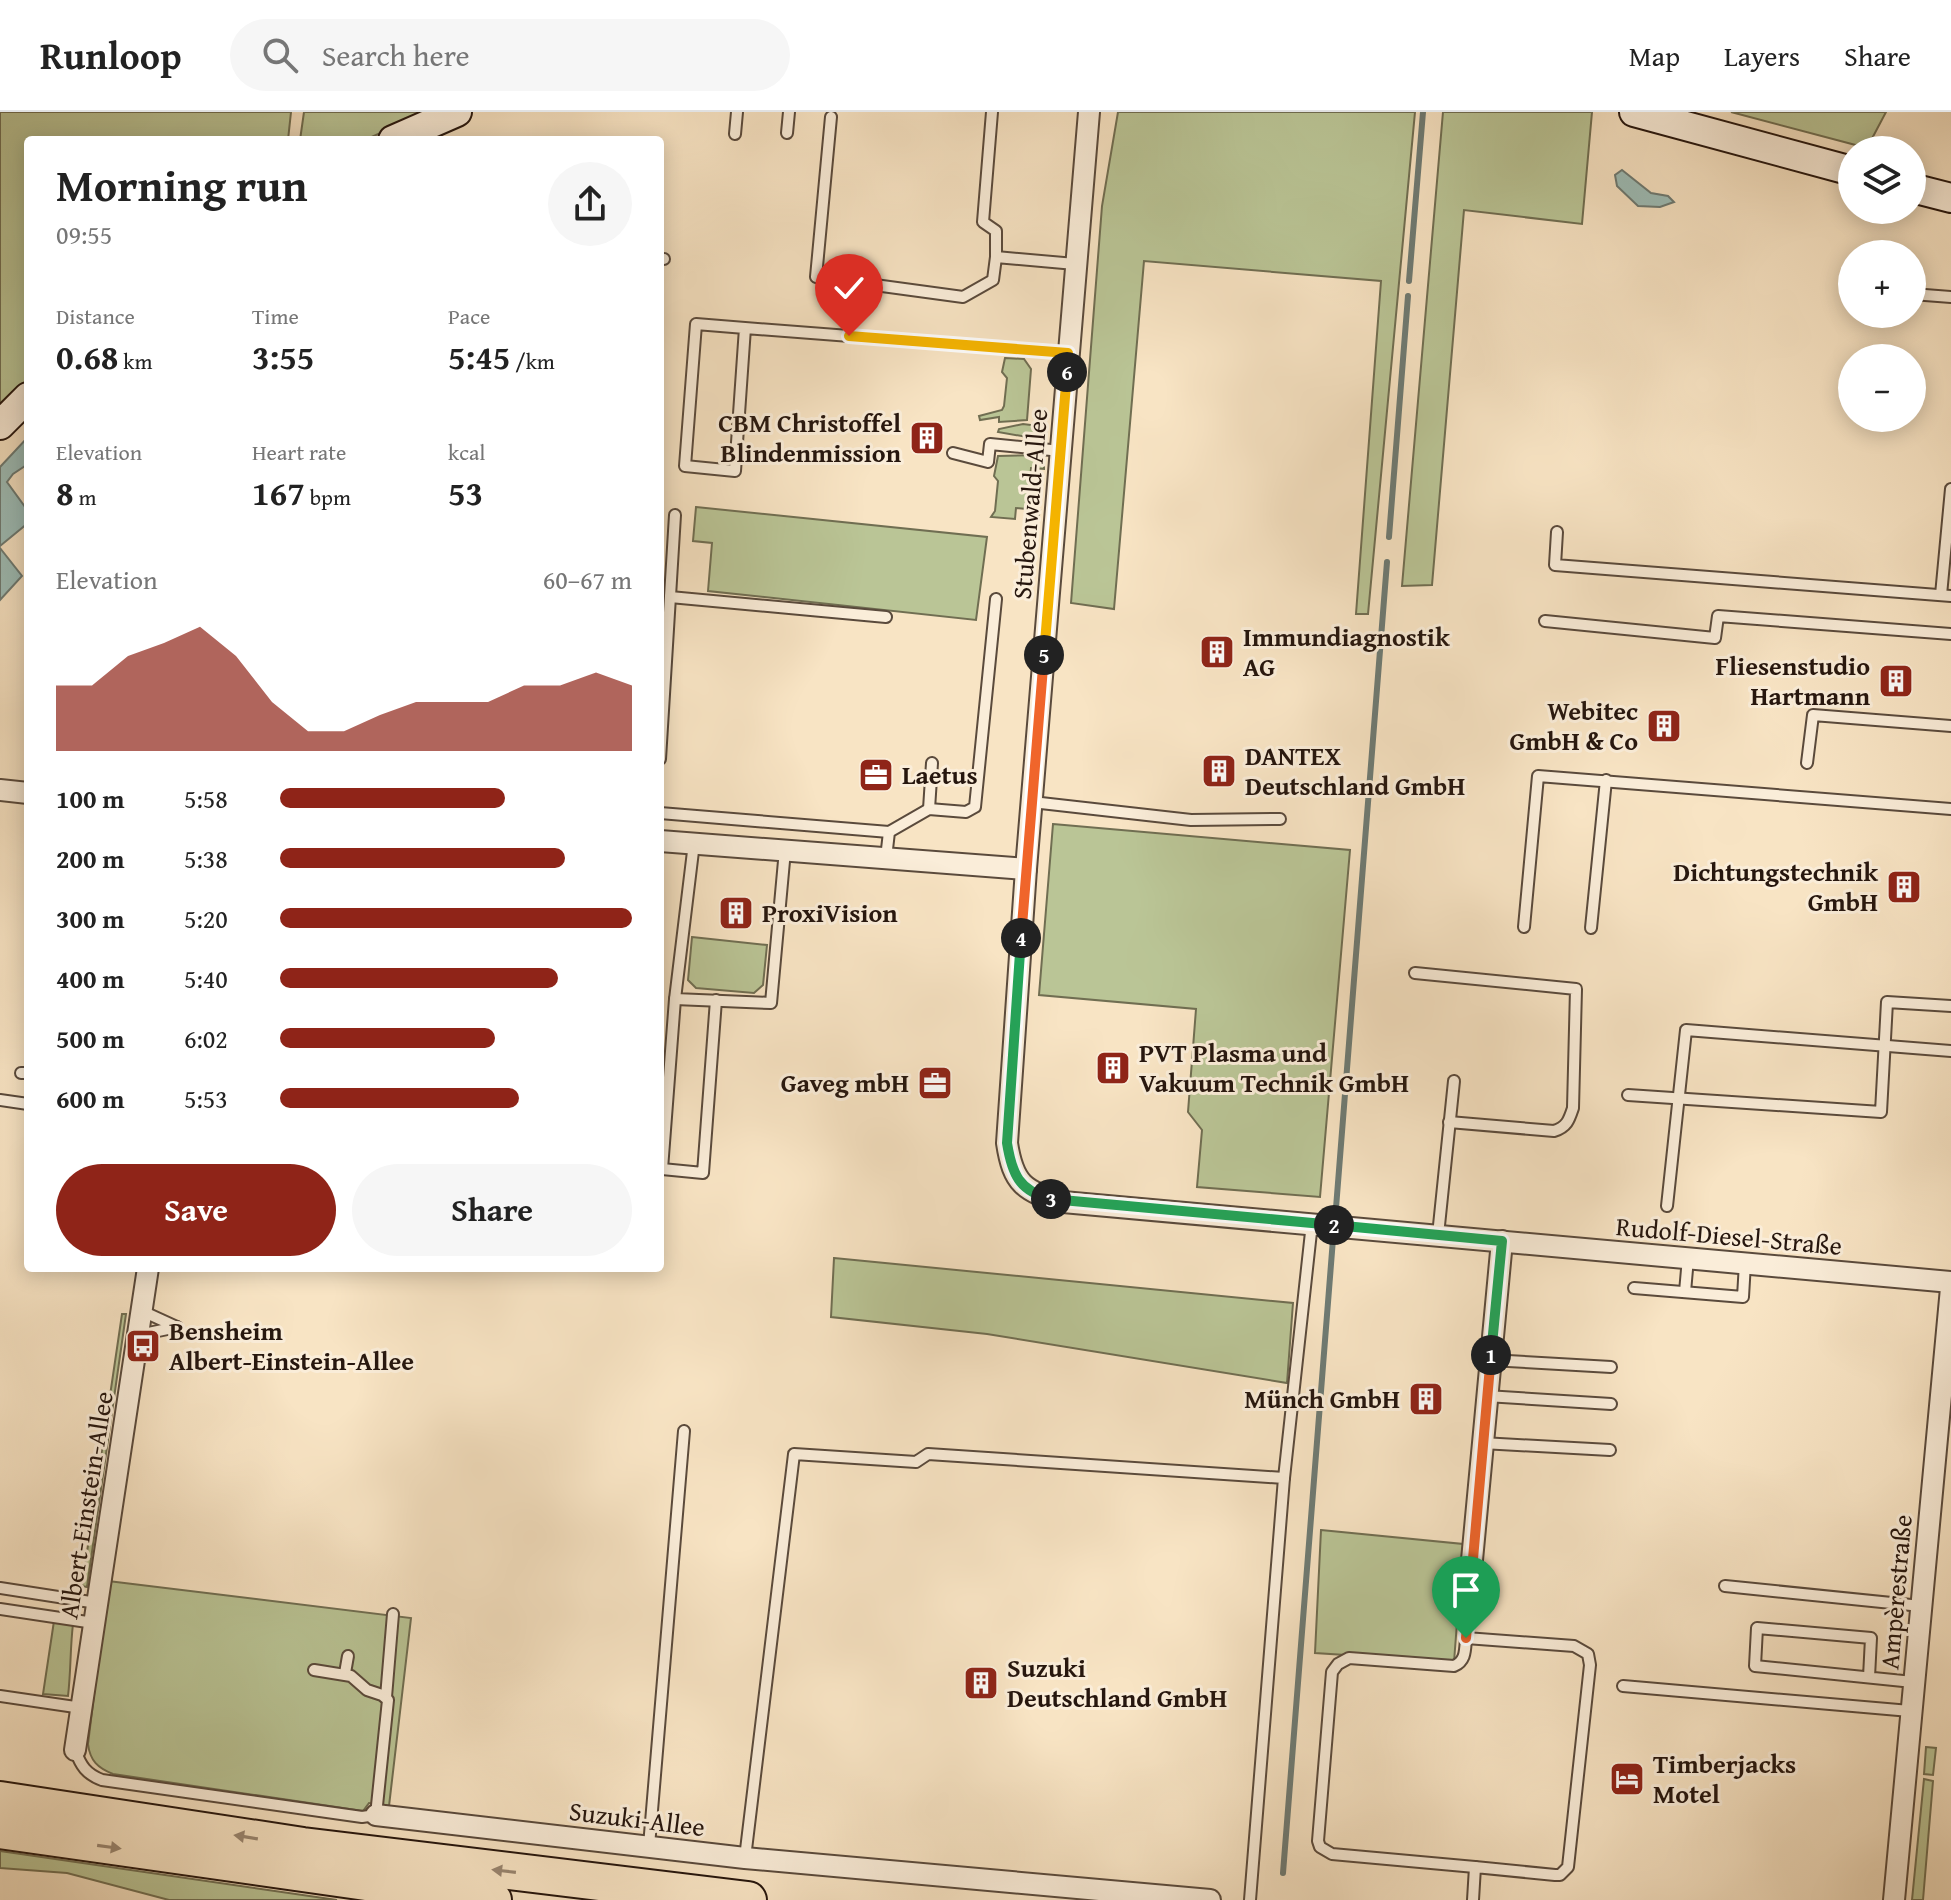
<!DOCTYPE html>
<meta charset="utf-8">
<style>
body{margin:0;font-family:"Gentium Book Plus",serif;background:#f6f6f6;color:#222;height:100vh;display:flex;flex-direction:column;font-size:30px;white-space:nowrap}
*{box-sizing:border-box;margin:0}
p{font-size:26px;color:#767676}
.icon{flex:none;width:44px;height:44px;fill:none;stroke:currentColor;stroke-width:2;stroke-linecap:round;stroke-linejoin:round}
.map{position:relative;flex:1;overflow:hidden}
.panel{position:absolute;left:24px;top:24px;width:640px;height:1136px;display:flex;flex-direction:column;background:#fff;border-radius:8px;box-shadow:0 4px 20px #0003}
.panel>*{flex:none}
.fabs{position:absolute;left:1838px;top:24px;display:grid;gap:16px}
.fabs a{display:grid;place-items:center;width:88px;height:88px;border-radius:50%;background:#fff;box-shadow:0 4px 20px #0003;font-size:40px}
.pin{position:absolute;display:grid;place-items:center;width:68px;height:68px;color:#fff;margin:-82px -34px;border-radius:50% 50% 50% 0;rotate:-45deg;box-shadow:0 0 8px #0007}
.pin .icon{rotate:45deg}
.km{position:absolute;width:40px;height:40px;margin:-20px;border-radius:50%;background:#222;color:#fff;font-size:22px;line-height:40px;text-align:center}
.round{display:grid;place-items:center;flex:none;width:84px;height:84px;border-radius:42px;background:#f6f6f6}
.overview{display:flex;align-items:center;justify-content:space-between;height:136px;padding:0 32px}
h1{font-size:44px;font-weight:700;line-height:60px}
.figures{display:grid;grid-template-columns:repeat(3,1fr);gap:12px;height:136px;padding:8px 32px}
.figures div{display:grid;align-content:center}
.figures b{font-size:34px;font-weight:700}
.figures small{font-size:22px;font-weight:400}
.figures p{font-size:22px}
.chart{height:224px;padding:16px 32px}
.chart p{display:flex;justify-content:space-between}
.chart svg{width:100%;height:144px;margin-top:8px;fill:#8f2418;opacity:.7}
.action{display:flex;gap:16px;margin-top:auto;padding:16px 32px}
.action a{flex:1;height:92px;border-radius:48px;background:#8f2418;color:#fff;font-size:32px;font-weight:700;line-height:92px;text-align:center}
.action a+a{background:#f6f6f6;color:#222}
ul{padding:0 32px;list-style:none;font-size:26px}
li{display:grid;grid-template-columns:128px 96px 1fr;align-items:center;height:60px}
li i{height:20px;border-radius:10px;background:#8f2418}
header{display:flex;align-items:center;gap:48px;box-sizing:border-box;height:112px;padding:0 40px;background:#fff;border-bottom:2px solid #e0e0e0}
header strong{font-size:38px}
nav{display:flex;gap:44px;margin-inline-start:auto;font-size:28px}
.search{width:560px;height:72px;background:#f6f6f6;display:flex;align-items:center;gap:20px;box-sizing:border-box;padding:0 28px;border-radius:44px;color:#767676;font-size:30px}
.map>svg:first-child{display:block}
.green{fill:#bac596;stroke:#706e52;stroke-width:2}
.water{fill:#9ebeb8;stroke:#6e7b74;stroke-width:2}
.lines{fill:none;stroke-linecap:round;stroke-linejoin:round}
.stream{stroke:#6e7b74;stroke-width:6}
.lane-casing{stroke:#5a4a3c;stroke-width:14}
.street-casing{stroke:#5a4a3c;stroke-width:24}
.secondary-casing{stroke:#26160e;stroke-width:32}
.highway-casing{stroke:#26160e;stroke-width:40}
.lane{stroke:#faedd9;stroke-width:10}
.street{stroke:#faedd9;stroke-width:20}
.secondary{stroke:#faedd9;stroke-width:28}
.highway{stroke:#f8e4c4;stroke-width:36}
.oneway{fill:#9a8772}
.split-1-casing{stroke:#fff;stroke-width:16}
.split-2-casing{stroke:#fff;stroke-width:16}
.split-3-casing{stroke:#fff;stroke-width:16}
.split-4-casing{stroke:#fff;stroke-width:16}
.split-5-casing{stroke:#fff;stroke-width:16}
.split-6-casing{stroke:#fff;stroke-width:16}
.split-7-casing{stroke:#fff;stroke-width:16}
.split-1{stroke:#f0652b;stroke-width:10}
.split-2{stroke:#22a559;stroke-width:10}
.split-3{stroke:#22a559;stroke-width:10}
.split-4{stroke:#22a559;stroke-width:10}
.split-5{stroke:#f0652b;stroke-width:10}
.split-6{stroke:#f5b400;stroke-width:10}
.split-7{stroke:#f5b400;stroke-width:10}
.labels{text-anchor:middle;stroke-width:6;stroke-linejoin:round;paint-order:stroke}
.poi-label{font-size:26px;font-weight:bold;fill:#26160e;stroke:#faedd9;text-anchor:start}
.street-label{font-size:26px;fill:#26160e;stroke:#faedd9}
</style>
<header>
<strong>Runloop</strong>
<div class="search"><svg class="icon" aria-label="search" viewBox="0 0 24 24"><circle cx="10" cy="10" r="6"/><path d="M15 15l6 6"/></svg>Search here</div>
<nav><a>Map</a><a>Layers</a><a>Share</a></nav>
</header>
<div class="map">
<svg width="1951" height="1788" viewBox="0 0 1951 1788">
<rect width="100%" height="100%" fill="#f8e4c4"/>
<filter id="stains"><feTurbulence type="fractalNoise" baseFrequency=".0025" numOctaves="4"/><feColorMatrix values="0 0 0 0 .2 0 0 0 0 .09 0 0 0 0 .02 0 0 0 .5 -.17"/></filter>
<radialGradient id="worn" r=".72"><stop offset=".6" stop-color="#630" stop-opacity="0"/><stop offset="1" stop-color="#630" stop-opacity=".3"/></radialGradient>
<!-- green -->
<g class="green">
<path d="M0 0H291L288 28H28V269L0 296Z"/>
<path d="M304 0H427L365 28H300Z"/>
<path d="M1118 0H1415L1368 502H1356L1381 169 1144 149 1114 497 1071 491 1102 94Z"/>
<path d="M1443 0H1592L1582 112 1464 98 1432 473 1402 474Z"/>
<path d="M1731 0H1886L1867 36Z"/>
<path d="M1005 246 1024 247 1031 257 1027 308 999 310V305L980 308 979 304 1002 298 1004 294 1007 266 1002 260Z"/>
<path d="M1023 312 1047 315 1045 328 998 320 999 317Z"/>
<path d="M1044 343V357L1031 356 1028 395 1040 398 1039 403 1027 401V397L1016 396 1015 407 991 405 995 399 998 369 994 364 998 344Z"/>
<path d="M696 395 987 425 976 508 708 479 712 431 693 429Z"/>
<path d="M1053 712 1350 738 1320 1085 1197 1075 1202 1018 1188 1000 1196 897 1039 883Z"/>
<path d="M692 825 767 833 763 873 754 881 696 876 688 868Z"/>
<path d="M834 1146 1293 1191 1287 1271 987 1222 831 1205Z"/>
<path d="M122 1202H126L87 1475 82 1474Z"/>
<path d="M1321 1418 1463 1432 1454 1550 1315 1541Z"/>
<path d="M108 1469 411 1506 389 1694 369 1691 363 1699 113 1662C98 1656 90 1649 88 1632Z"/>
<path d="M54 1509 73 1512C70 1537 71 1559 68 1584L43 1582Z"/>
<path d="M1926 1635 1936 1636 1933 1663 1924 1662Z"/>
<path d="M1924 1667 1933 1669 1923 1788H1912Z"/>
<path d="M0 1739 337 1788H169L67 1761 0 1756Z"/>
</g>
<!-- water -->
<g class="water">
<path d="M1622 58 1651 81 1668 84 1674 90 1660 95 1638 94 1617 74 1615 63Z"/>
<path d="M28 325V352L13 362 7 370 28 399V411L0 434V355Z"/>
<path d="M0 436 22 464 0 488Z"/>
</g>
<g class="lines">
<!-- stream -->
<g class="stream">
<path d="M1409 169 1423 0"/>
<path d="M1389 425 1408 184"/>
<path d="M1336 1096 1387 450"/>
<path d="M1283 1761 1333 1127"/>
</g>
<!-- lane casing -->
<g class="lane-casing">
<g id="lane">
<path d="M992 0 983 110 996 119V145"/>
<path d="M831 5 816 165 963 185 993 168 996 145 1075 152"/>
<path d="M787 21 789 0"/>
<path d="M735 22 737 0"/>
<path d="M660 147H664"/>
<path d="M1912 182 1951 185"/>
<path d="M745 216 735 359 685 354 696 212 745 216 1056 240 1068 241"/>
<path d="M953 341 988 350 990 332 1061 339"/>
<path d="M1557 420 1555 453 1951 484"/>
<path d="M1941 483 1951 377"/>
<path d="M670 485 886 505"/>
<path d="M1545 509 1715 526 1718 504 1951 522"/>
<path d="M660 647 675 403"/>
<path d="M1807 651 1813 603 1951 614"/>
<path d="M1032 690 1191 708 1280 707"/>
<path d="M929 697 932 651"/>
<path d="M660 701 889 720"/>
<path d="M694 731 675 887 771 891 785 738"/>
<path d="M886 746 889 720 929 697 966 700 975 695 996 487"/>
<path d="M1524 815 1538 664 1951 697"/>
<path d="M1591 816 1606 668"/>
<path d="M1415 861 1576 877 1573 996C1569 1008 1567 1015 1554 1019L1449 1010"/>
<path d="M675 887 662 1057 703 1061 716 888"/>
<path d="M21 961H28"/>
<path d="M1628 983 1881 1000 1887 890 1951 894"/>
<path d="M0 988 28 992"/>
<path d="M1667 1094 1686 918 1951 939"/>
<path d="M1438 1123 1454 969"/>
<path d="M1634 1176 1743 1185 1745 1151"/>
<path d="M1685 1180 1688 1146"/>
<path d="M142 1199 177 1215"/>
<path d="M139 1223 177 1215"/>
<path d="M1490 1248 1611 1255"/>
<path d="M1486 1284 1611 1292"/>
<path d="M1482 1331 1610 1338"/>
<path d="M1284 1366 1312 1111"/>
<path d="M1472 1448 1466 1526 1574 1534 1588 1542 1590 1553 1568 1755 1560 1763H1555L1475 1755 1473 1788"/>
<path d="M1725 1474 1921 1494"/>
<path d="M0 1476 97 1491"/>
<path d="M0 1497 94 1511"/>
<path d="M1466 1526C1465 1538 1466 1549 1454 1554L1349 1546 1338 1552 1332 1560 1318 1729 1320 1735 1332 1742 1475 1755"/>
<path d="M345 1561 348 1544"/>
<path d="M1869 1565 1871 1526 1757 1516 1755 1554 1913 1570"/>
<path d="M1623 1574 1910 1599"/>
<path d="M0 1584 82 1596"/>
<path d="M386 1585 393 1502"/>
<path d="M75 1638C81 1654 86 1662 102 1668L362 1705 376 1703 388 1588 382 1583 367 1578 351 1564 314 1558"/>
<path d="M649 1734 684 1319"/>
<path d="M745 1746 794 1342 916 1350 928 1342 1284 1366 1250 1788"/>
</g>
</g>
<!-- street casing -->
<g class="street-casing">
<g id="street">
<path d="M1089 0 1026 757 1007 1031C1013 1071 1024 1080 1063 1090L1951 1170"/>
<path d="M0 678 28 681"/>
<path d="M660 729 1026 757"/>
<path d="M1472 1448 1502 1129"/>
<path d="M75 1638 148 1156"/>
<path d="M376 1703 745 1746 1210 1788"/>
<path d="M1894 1788 1951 1176"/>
</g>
</g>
<!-- secondary casing -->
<g class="secondary-casing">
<g id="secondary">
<path d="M1634 0 1852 59"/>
<path d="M393 28 457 0"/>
<path d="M1912 76 1951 86"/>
<path d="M0 313 28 285"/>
</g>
</g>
<!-- highway casing -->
<g class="highway-casing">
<g id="highway">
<path d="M0 1688 303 1734 748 1788"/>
<path d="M0 1718 493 1788"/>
</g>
</g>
<!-- lane -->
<use href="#lane" class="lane"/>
<!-- street -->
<use href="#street" class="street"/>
<!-- secondary -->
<use href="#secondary" class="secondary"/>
<!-- highway -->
<use href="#highway" class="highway"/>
</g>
<!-- one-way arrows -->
<defs><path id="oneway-solid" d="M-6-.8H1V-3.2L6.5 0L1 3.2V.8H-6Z" transform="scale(2)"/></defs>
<g class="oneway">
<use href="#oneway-solid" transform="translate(246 1725) rotate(-171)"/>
<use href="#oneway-solid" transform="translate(109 1735) rotate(8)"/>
<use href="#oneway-solid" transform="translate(504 1759) rotate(-173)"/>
</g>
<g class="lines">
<!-- split-1 casing -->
<g class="split-1-casing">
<path id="split-1" d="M1466 1526 1491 1243"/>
</g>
<!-- split-2 casing -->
<g class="split-2-casing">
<path id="split-2" d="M1334 1113 1502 1129 1491 1243"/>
</g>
<!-- split-3 casing -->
<g class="split-3-casing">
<path id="split-3" d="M1051 1087 1334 1113"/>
</g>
<!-- split-4 casing -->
<g class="split-4-casing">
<path id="split-4" d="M1021 826 1007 1031C1012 1062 1019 1079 1051 1087"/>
</g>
<!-- split-5 casing -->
<g class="split-5-casing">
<path id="split-5" d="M1021 826 1044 543"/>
</g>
<!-- split-6 casing -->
<g class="split-6-casing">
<path id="split-6" d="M1044 543 1067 260"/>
</g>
<!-- split-7 casing -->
<g class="split-7-casing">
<path id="split-7" d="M849 224 1068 241 1067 260"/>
</g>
<!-- split-1 -->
<use href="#split-1" class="split-1"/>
<!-- split-2 -->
<use href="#split-2" class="split-2"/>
<!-- split-3 -->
<use href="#split-3" class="split-3"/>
<!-- split-4 -->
<use href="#split-4" class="split-4"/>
<!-- split-5 -->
<use href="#split-5" class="split-5"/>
<!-- split-6 -->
<use href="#split-6" class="split-6"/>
<!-- split-7 -->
<use href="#split-7" class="split-7"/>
</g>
<!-- icons -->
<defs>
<g id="building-square" transform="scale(1.8)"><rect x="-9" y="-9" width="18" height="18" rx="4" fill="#8f2418" stroke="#faedd9"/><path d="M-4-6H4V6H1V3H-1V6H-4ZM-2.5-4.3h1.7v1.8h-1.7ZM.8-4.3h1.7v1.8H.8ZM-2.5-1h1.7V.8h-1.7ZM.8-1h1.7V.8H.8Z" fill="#fff"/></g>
<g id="office-square" transform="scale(1.8)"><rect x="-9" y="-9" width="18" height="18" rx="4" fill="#8f2418" stroke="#faedd9"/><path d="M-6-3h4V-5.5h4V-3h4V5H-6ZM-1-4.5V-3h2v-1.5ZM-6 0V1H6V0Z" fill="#fff"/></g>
<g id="bus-square" transform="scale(1.8)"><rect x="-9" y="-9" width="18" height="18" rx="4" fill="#8f2418" stroke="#faedd9"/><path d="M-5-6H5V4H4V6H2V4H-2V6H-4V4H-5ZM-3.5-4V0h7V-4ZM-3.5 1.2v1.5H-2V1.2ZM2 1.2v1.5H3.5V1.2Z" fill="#fff"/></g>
<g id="hotel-square" transform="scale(1.8)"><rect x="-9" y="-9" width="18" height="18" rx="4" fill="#8f2418" stroke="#faedd9"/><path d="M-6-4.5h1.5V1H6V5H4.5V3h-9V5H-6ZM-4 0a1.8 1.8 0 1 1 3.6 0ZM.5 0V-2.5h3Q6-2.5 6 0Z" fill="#fff"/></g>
</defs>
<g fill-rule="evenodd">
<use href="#building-square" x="927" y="326"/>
<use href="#building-square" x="1217" y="540"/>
<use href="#building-square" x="1896" y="569"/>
<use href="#building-square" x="1664" y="614"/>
<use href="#building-square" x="1219" y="659"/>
<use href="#office-square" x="876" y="663"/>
<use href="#building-square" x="1904" y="775"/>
<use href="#building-square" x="736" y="801"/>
<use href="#building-square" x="1113" y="956"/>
<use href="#office-square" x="935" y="971"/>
<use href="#bus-square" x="143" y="1234"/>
<use href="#building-square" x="1426" y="1287"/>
<use href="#building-square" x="981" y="1571"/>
<use href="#hotel-square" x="1627" y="1667"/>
</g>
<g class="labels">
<!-- poi labels -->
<g class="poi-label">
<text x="901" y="320" text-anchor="end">CBM Christoffel<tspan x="901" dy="30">Blindenmission</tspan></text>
<text x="1243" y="534">Immundiagnostik<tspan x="1243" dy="30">AG</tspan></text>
<text x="1870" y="563" text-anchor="end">Fliesenstudio<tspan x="1870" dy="30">Hartmann</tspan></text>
<text x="1638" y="608" text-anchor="end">Webitec<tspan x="1638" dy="30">GmbH &amp; Co</tspan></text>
<text x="1245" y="653">DANTEX<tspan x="1245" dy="30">Deutschland GmbH</tspan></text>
<text x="902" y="672">Laetus</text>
<text x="1878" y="769" text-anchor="end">Dichtungstechnik<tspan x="1878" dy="30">GmbH</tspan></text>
<text x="762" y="810">ProxiVision</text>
<text x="1139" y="950">PVT Plasma und<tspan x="1139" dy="30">Vakuum Technik GmbH</tspan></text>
<text x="909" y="980" text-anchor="end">Gaveg mbH</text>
<text x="169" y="1228">Bensheim<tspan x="169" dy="30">Albert-Einstein-Allee</tspan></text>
<text x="1400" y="1296" text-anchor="end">Münch GmbH</text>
<text x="1007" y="1565">Suzuki<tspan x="1007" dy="30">Deutschland GmbH</tspan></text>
<text x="1653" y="1661">Timberjacks<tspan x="1653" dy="30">Motel</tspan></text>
</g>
<!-- street labels -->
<g class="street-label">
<text transform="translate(1030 392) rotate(-85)" y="9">Stubenwald-Allee</text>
<text transform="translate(1729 1124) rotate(5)" y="9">Rudolf-Diesel-Straße</text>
<text transform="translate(86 1393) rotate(-81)" y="9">Albert-Einstein-Allee</text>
<text transform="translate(1896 1480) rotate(-85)" y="9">Ampèrestraße</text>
<text transform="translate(637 1707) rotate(7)" y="9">Suzuki-Allee</text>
</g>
</g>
<rect width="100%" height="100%" filter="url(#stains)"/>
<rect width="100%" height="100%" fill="url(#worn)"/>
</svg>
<div class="fabs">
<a><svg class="icon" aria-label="layers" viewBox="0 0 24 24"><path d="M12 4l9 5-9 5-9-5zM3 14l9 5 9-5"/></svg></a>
<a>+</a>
<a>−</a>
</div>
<div class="pin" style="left:1466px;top:1526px;background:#1e9e55"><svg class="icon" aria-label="arrive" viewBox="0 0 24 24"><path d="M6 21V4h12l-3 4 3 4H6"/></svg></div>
<div class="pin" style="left:849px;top:224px;background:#d93025"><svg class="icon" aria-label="check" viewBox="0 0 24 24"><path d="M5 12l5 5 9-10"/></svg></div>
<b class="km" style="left:1491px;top:1243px">1</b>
<b class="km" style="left:1334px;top:1113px">2</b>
<b class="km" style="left:1051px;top:1087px">3</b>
<b class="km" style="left:1021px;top:826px">4</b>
<b class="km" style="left:1044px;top:543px">5</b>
<b class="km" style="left:1067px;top:260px">6</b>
<section class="panel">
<div class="overview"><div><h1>Morning run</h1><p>09:55</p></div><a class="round"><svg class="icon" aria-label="share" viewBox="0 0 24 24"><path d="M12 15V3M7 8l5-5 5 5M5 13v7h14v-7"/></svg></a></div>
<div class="figures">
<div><p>Distance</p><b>0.68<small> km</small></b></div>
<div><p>Time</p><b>3:55</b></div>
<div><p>Pace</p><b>5:45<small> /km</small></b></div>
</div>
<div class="figures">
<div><p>Elevation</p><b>8<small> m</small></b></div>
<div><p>Heart rate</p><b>167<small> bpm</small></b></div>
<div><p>kcal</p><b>53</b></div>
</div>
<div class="chart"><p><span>Elevation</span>60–67 m</p>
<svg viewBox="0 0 160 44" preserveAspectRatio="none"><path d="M0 44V24L10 24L20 15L30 11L40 6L50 15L60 29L70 38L80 38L90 33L100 29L110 29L120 29L130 24L140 24L150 20L160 24V44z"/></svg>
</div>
<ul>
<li><b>100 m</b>5:58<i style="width:64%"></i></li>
<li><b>200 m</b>5:38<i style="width:81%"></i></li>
<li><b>300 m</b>5:20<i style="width:100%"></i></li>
<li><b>400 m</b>5:40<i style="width:79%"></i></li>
<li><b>500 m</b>6:02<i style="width:61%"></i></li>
<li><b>600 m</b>5:53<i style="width:68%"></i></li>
</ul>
<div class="action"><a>Save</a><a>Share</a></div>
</section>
</div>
